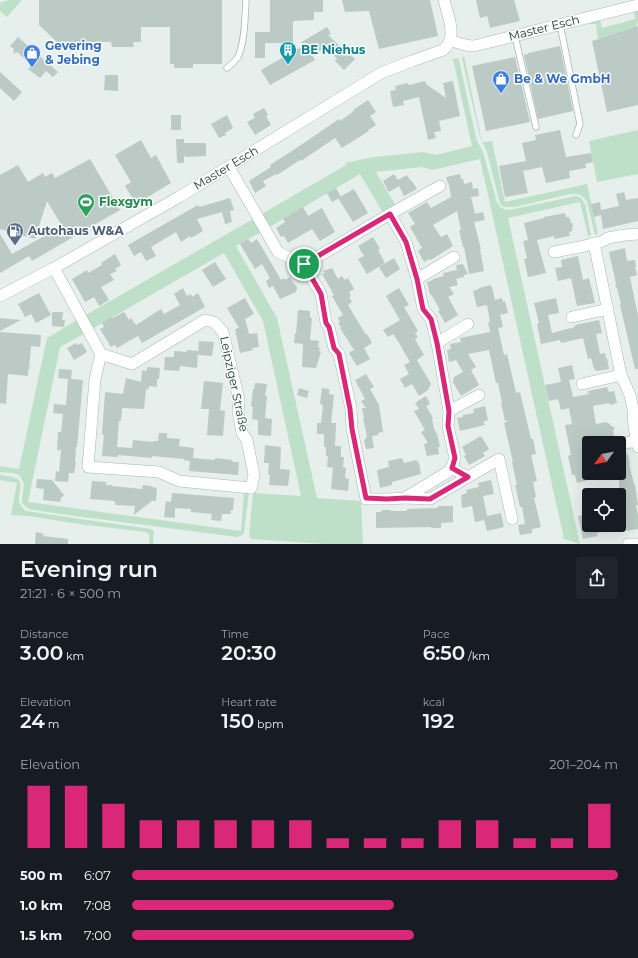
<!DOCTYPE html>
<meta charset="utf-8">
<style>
body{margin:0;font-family:Montserrat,sans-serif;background:#20242c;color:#f1f3f6;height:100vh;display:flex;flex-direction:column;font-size:15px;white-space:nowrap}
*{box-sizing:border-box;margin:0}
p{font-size:13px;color:#9ea1a6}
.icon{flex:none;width:22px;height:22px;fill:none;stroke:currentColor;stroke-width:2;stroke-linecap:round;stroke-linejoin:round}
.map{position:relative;height:544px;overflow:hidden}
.panel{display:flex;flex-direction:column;background:#171b24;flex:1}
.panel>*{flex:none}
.needle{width:26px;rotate:237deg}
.buttons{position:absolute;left:582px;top:436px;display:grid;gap:8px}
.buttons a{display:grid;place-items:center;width:44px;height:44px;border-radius:4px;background:#171b24;box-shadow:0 4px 16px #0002;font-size:20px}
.pin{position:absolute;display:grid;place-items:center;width:34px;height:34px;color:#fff;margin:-17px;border:2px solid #fff;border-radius:50%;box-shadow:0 1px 4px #0007}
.round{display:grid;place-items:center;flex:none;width:42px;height:42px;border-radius:4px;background:#20242c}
.headline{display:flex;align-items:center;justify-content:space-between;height:68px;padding:0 20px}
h1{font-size:22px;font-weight:600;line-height:30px}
.figures{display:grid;grid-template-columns:repeat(3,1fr);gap:6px;height:68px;padding:4px 20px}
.figures div{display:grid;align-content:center}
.figures b{font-size:20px;font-weight:600}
.figures small{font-size:11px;font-weight:400}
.figures p{font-size:11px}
.chart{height:112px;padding:8px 20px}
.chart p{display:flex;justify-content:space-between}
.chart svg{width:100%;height:72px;margin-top:4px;stroke:#db2777;stroke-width:6}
ul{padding:0 20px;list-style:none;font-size:13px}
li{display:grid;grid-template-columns:64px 48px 1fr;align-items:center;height:30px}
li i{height:10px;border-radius:5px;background:#db2777}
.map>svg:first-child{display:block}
.green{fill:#bfe0c8}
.building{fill:#bbcac4}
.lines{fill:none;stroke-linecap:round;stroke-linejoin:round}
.lane-casing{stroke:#a8b8b2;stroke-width:7}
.street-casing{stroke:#a8b8b2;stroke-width:12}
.lane{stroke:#fff;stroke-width:5.5}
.street{stroke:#fff;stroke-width:11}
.route-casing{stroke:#fff;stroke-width:8}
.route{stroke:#db2777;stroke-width:5}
.labels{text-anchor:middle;stroke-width:3;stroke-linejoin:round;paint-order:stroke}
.street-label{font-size:12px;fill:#24423a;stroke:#f7fbf9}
.shop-label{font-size:12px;font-weight:bold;fill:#366cbe;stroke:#f7fbf9;text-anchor:start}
.culture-label{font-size:12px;font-weight:bold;fill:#0d838f;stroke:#f7fbf9;text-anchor:start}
.leisure-label{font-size:12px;font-weight:bold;fill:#27864d;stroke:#f7fbf9;text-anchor:start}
.service-label{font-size:12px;font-weight:bold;fill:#4e5e75;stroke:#f7fbf9;text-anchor:start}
</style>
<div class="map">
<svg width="638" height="544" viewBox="0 0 638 544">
<rect width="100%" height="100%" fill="#e6efeb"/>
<!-- green -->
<g class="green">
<path d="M9 0H22L7 17 0 11V3Z"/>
<path d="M638 10V21L636 27 598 39 596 24H591L589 22 600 20 602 28 635 19 634 11Z"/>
<path d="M464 56 482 142H487L492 141 505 202 587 184 598 234 595 235 587 202C583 195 578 193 570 194L515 207H504L500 204 487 152 480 137 462 58Z"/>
<path d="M457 58 459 60 475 133 477 141 483 152 496 199C498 206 502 210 509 210L576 196 581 198 585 204 591 235 588 236 580 202 508 218 580 544 564 539 480 159 433 170 422 167 376 172 396 206 383 213 360 174 268 228 260 215 346 165 345 163 374 157 423 152 436 155 472 146 453 59Z"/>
<path d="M638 130V174L597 182 589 141Z"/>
<path d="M253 219 261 232 236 246 277 318 317 498 361 501 363 544H325L251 539 249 536 253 493 301 496 263 321 224 253 92 329 84 316Z"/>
<path d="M77 320 85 333 60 347 28 502 241 531 244 491 249 492 244 533 242 535 237 537 60 514 29 509 26 507 22 503V500L24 484 20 476 17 474 12 473 0 472V466L19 469 47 338Z"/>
<path d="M0 475 13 477 19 480C24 492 12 501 26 511L80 519 151 529 154 531 153 544H149C149 539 151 534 146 532L79 524 29 516 11 515 17 483 0 480Z"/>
</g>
<!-- building -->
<g class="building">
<path d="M39 0H222V64H193V68H174V64H170V27H141V42H133L134 47H112L111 42H57L39 25Z"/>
<path d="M270 0H323V12H314V20L293 21V43H265V58H255V32H270Z"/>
<path d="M342 0H430L438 36 379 49 369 11 345 12Z"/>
<path d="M476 0H514L520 21 490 28 487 16 480 18Z"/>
<path d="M638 26V105L607 112 592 41Z"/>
<path d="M327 27 331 34 328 35 345 51 346 50 355 59 344 70 335 61 337 59 326 47 312 55 315 60 270 85 261 70 308 43H300Z"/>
<path d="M18 37 58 72 53 77 46 71 40 78 28 69 32 65 17 52 13 54 14 49 10 46Z"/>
<path d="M560 46 573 111 538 119 524 55 528 54V53Z"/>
<path d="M515 57 530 122 486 131 472 66Z"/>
<path d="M0 72 22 92 14 101 0 88Z"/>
<path d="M105 75H118V91L104 90Z"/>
<path d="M425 81 426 84 446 98 443 83 453 81 460 116 439 121 441 131 434 132 436 138 428 140 419 97 403 101 404 105 393 107 390 91 396 90 395 86 408 83 409 85Z"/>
<path d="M368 100 376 112 370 116 376 125 368 130 369 131 342 148 335 138 301 161 300 160 277 175 276 174 263 181 266 186 255 193 249 181 271 167 270 165 298 147 339 119 340 121 354 111 353 110Z"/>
<path d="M264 108 268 115 266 116 271 125 255 135 247 122 255 118 253 114Z"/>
<rect x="171" y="115" width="10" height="15"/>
<path d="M227 115 233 128 225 133 226 135 219 138 211 124Z"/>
<path d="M560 130 566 157 591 153 593 162 585 164 586 168 569 171 570 178 546 183 542 167 523 171 528 193 505 197 499 166 526 161 522 143 536 140 535 135Z"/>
<path d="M176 139H184V143H206V156L185 157 184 154V163H177Z"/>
<path d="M141 140 151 158 156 155 171 183 136 204 125 186 131 182 115 155Z"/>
<path d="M90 159 120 210 32 261 29 256 0 273V234L12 254 62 226 47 201 35 239 0 229V175L18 165 28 182 43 173 45 177 52 173 55 178Z"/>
<path d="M394 174 398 180 407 175 410 180 412 181 417 189 404 196 399 186 389 192 383 181Z"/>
<path d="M460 174 461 179H463L464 184 472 182 473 189 478 188 479 196 471 197 475 214 483 212 485 220 474 222 481 249H480L484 271 469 274 464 247H463L459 230H461L457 211 433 225 441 237 447 234 453 246 434 258 430 260 429 259 424 262 418 251 422 248 410 227 415 224 408 213 427 202 431 208 451 197 449 184 448 183 446 177Z"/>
<path d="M336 188 341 197 332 202 327 193Z"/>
<path d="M354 189 368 213 353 222 338 198Z"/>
<path d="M624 192 626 200 638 198V221L603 229 601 215 594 217 591 204 600 202 601 210 619 206 616 194Z"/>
<path d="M230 198 234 210 230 211 232 222 225 224 222 212 197 219 203 231 191 238 190 236 181 242 176 232 151 247 156 256 146 261 141 252 134 256 128 245 198 205 199 207Z"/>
<path d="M303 207 308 216 322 208 335 232 320 241 312 229 288 243 284 236 281 237 276 228 285 222 283 219Z"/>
<path d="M565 213 566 217H569L571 223H573L572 231 569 232 570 236 554 239V236L537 240 546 273 528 277 524 259 527 258 523 241 528 240 524 223 544 218V217Z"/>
<path d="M373 237 380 249 378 250 385 263 367 274 358 259 364 256 358 246Z"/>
<path d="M248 239 251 243 257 239 281 280 284 278 285 280 290 277 294 284 296 285 297 288 296 292 280 299 273 286 269 288 266 281 270 278 262 264 255 269 240 244Z"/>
<path d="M625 248 627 261 635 260 636 267H635L637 275 630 277 638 316V369H635L620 305 621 304 617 288 615 286 616 284 609 252Z"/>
<path d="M115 254 121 265 115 269 117 271 110 274 114 280 101 287 109 300 99 306 94 297 85 302 72 279 87 270 88 273 102 265 101 263Z"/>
<path d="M578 256 583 280 589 278 595 303 577 306 571 278 558 281 555 268 562 267 561 260Z"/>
<path d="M394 258 400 269 386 278 379 267Z"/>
<path d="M215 262 226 279 213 287 202 270Z"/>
<path d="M463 264 468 274 464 275V277L456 279 458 285 449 287 454 294 448 297 458 315 445 323 438 311 440 310 431 294 430 295 427 282 433 280V279L444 276 443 273 457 270 456 265Z"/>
<path d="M332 268 338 279 342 276 345 280 348 278 354 289 349 292 351 296 349 297 352 302 348 305 366 335 367 334 372 343 364 348 370 359 357 366 349 353 354 350 340 328 341 327 338 323 340 322 338 318 343 315 332 296 334 295 322 274 325 273 323 271Z"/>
<path d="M491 285V287H492L495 300 502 298 503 302 505 301 508 313 500 315 503 327 498 328 504 355 507 354 516 393 520 392 531 439H533L536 454 531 455 537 481 533 482 536 497 534 498 541 527 532 529V533L520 535 518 525 525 524 522 507H520L515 485H517L512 462H513L504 423 510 420 505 421 501 402H502L498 383H496L489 350 468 354 476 367 471 370 479 385 461 396 453 382 454 377 463 372 456 360 449 362 447 350 451 349 450 344 461 342 460 338 490 332 488 322H490L487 305 477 307 473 291 479 289V288Z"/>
<path d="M183 288 187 296 191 294 192 297 198 293 205 307 142 343 138 336 117 348 115 345 111 347 100 329 104 327 102 323 112 317 113 318 124 312 129 320 131 318 136 325 161 309 164 314 180 305 174 294Z"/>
<path d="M399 288 409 305 404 307 418 331 415 333 418 337 415 339 424 355 417 360 431 384 428 390 419 396 412 384 405 388 400 379 409 374 404 365 410 362 399 343 393 334 388 337 383 330 400 320 386 296Z"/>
<path d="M39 293 51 315 36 323 31 314 25 317 18 304Z"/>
<path d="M245 298 254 314 245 319 249 334 257 333 259 347 252 348 253 350 240 353 235 329 239 328 227 308Z"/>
<path d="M556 298 559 313 548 315 552 333 575 327V325L599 320 602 333 596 334 600 354 605 353 606 358H607L609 369 597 371 594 369 591 358 588 359 583 338 561 343 560 340 541 344 537 324 539 323 534 303Z"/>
<path d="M298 310 310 311V318H312L310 340 319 341 318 347 320 348 319 351 321 352 316 368 302 367 303 344 294 343 295 333 296 334Z"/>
<path d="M52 312H63L62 320H65L64 327 52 326Z"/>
<path d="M0 318 21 320 0 331Z"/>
<path d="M0 332 41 335 40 347 31 346 29 370H28V376L8 374 6 404 0 403Z"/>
<path d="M199 341 214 342 212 356 198 355Z"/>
<path d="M76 343 77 345 82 343 87 352 74 360 67 348Z"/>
<path d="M187 350 198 351 197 368 180 366 179 371 164 370 165 357H174V351L187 352Z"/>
<path d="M572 365 575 379 569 380 573 397 589 394 588 391 607 387 609 392 614 391 617 403 610 405 609 403 593 406 596 424 606 422 610 424V425L615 428 613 431 614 436 599 440V437L582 440 586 455H588L589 461V473H605V476L577 483 575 475H572L568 456 571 455 565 425 572 424 569 408 561 410 558 399 549 401 545 385 561 382 558 368Z"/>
<path d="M147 367 160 368 159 379H157V387L149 386V389H146L144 409 122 408 121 421H119L117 447 132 448 133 440 153 442V441H158L159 433H167V438L180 439 179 446 194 448 193 458 215 460V458L232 460 233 462H239L238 475 189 471 190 461 184 460V459L152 456V458L118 455V457L102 456 104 435 102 434 105 392 123 394 126 378 141 382 142 370 147 371Z"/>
<path d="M59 369 72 370 71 379 83 380 77 447H76L75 461 76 463 75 467V468L74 473H69L68 482 55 481 56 471 59 472 61 450H57L58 432H61L63 414 53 413 54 404 66 405 68 379 58 378Z"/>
<path d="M366 374 374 387 370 389 379 405 383 432 378 433V435L372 436 374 448 366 449 364 441 367 436 363 418H364L362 408H366L361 401 365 399 355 380Z"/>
<path d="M204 381 223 383 220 410 225 411 223 436 207 435 209 409H201Z"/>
<path d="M255 383 267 384 265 396H267L265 418 272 419 271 436 258 435V420L252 419 253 407 251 406 253 389H254Z"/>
<path d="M299 388 309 391 307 398 297 395Z"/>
<path d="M322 388 329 389V394L334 395 331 423H336L335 446H341V457H344L343 467 346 468 345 478 349 479 348 491 331 489 333 468 327 467 328 456H326V447H324V434H317V423H321L323 406 320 403Z"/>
<path d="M426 396 430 404 426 406 433 418 432 419 434 429 437 434 440 447H438L439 454 427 456 424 444 428 443 421 432 425 430 414 411 419 409 415 403Z"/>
<path d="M485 406 488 420 483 422 485 425 460 431 457 418 463 417V415L474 413 473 409Z"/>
<path d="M481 436 489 449 483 453 485 456 469 465 464 456 466 455 462 447Z"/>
<path d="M265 445 281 447 280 469 290 470 288 486 269 485 270 475 268 474 269 463H264Z"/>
<path d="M628 454 630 464H629L634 484H635L638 504V505H636L638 516V529L627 531 626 526 619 528V509L623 508 619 486V456Z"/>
<path d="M402 458 404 463 416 460 419 463 421 474 392 482V485L380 488 377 470 389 467 388 461Z"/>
<path d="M37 479 52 480 64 495 61 498 60 502 43 500 44 489 36 488Z"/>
<path d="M491 480 494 494 483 496 487 516 501 513 504 527 487 531 484 520 475 522 472 506 462 508 461 495 467 493 466 490 479 487 478 483Z"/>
<path d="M92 481 106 482V485H112V486L142 489 143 485 151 486 152 487 157 488 156 501H152L134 515 135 506 115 505V501L90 499Z"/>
<path d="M172 493 234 498 233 510H231V514H222L221 521 211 520 212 514 191 512V509L175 508V518L164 517 166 501 171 502Z"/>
<path d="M438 506H453V522L441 523V528H431V527L376 528V512H381L382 510H390L391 511H407V509L438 508Z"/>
<path d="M589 514V525H617V528L597 533V536L583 539 578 516Z"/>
<path d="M36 532 44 534 43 536 68 539V544H35Z"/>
</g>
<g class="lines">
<!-- lane casing -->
<g class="lane-casing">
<g id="lane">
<path d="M560 24 580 124 576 135"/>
<path d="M515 36 536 127"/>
<path d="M227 68C231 65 235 61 238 57 245 42 245 16 246 0"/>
</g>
</g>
<!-- street casing -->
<g class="street-casing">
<g id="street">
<path d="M444 0C447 12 454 29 450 40"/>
<path d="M229 167 278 252 304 265 321 294 326 323 329 327 334 348 339 354 351 409 352 429 366 499H387L405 498 451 470 455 458 448 426 449 411 437 343 431 319 423 309 417 279 406 242 390 214 304 265"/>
<path d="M390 214 440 186"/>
<path d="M594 243 621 375 630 395 633 409 634 427 638 447"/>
<path d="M554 252 585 246 588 245 603 241 608 238 625 235 638 234"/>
<path d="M54 268 101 354 95 379 88 467 159 472 179 481 251 488 254 475 247 440 242 433 238 412 239 400 223 332 214 322 205 320 132 364 101 354"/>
<path d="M417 279 454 257"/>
<path d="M0 296 54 268 179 197 381 73 412 61 443 50 447 46 450 40C458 43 465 46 474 46L638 5"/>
<path d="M572 317 608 309"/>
<path d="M437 343 468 324"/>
<path d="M582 384 621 375"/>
<path d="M449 411 479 395"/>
<path d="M619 444 637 441"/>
<path d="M451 468 468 477 499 459 512 519"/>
<path d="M405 498 430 499 468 477"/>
<path d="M628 544H638"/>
</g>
</g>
<!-- lane -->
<use href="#lane" class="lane"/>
<!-- street -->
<use href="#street" class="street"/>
</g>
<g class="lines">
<!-- route casing -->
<g class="route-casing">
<path id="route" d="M390 214 406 242 417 279 423 309 431 319 437 343 449 411 448 426 455 458 452 468 468 477 430 499 405 498 387 499 366 498 352 429 350 409 339 354 334 348 329 327 326 323 321 294 304 264Z"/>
</g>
<!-- route -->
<use href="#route" class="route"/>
</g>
<!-- icons -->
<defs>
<g id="building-pin" transform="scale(0.9)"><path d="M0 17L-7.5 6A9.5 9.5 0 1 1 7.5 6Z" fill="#0f9aa8" stroke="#f7fbf9"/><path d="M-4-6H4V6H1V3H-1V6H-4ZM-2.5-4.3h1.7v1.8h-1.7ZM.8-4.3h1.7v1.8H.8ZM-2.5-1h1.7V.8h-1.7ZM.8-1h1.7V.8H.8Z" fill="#fff"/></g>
<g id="shop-pin" transform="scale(0.9)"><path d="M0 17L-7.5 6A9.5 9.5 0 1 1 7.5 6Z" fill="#3f7fe0" stroke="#f7fbf9"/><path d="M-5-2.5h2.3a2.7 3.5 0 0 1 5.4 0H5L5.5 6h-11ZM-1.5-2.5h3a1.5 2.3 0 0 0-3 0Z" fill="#fff"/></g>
<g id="stadium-pin" transform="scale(0.9)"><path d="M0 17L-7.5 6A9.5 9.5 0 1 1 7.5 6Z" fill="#2e9e5b" stroke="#f7fbf9"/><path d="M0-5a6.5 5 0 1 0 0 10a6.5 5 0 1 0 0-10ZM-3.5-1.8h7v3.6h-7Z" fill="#fff"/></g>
<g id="fuel-pin" transform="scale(0.9)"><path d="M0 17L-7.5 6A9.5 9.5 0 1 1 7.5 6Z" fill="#5c6f8a" stroke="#f7fbf9"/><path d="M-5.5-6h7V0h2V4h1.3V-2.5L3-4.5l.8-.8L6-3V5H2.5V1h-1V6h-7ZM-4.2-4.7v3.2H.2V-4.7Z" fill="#fff"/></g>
</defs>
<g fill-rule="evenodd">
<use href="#building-pin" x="288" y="50"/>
<use href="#shop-pin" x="32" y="53"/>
<use href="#shop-pin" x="501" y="79"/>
<use href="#stadium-pin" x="86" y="202"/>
<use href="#fuel-pin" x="15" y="231"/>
</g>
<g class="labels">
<!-- street labels -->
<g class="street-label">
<text transform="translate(544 28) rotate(-14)" y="4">Master Esch</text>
<text transform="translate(226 168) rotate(-31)" y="4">Master Esch</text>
<text transform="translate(234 384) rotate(78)" y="4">Leipziger Straße</text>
</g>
<!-- shop labels -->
<g class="shop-label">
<text x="45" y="50">Gevering<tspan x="45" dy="14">&amp; Jebing</tspan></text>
<text x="514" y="83">Be &amp; We GmbH</text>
</g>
<!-- culture labels -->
<g class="culture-label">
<text x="301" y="54">BE Niehus</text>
</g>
<!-- leisure labels -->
<g class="leisure-label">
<text x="99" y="206">Flexgym</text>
</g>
<!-- service labels -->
<g class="service-label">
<text x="28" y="235">Autohaus W&amp;A</text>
</g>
</g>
</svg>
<div class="buttons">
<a><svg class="needle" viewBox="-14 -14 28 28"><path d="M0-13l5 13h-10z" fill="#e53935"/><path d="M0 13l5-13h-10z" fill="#9ea1a6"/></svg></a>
<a><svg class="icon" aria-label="locate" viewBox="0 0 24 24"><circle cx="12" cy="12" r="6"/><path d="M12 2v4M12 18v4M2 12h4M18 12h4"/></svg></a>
</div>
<div class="pin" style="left:304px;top:264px;background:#1e9e55"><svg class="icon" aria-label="arrive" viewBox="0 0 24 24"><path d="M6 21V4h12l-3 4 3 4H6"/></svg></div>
</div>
<section class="panel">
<div class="headline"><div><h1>Evening run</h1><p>21:21 · 6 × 500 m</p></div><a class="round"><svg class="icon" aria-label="share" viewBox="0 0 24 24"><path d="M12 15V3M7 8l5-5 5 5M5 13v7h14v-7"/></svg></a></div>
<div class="figures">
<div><p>Distance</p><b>3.00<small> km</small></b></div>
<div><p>Time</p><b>20:30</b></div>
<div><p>Pace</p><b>6:50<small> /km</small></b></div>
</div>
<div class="figures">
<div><p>Elevation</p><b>24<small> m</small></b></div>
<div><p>Heart rate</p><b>150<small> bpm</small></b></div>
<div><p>kcal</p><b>192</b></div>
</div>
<div class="chart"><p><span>Elevation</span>201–204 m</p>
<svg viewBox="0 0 160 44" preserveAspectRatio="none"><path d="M5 44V6M15 44V6M25 44V17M35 44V27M45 44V27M55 44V27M65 44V27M75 44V27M85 44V38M95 44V38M105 44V38M115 44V27M125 44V27M135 44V38M145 44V38M155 44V17"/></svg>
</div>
<ul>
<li><b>500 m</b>6:07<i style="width:100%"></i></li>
<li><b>1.0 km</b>7:08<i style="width:54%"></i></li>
<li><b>1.5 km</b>7:00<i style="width:58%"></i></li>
</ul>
</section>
